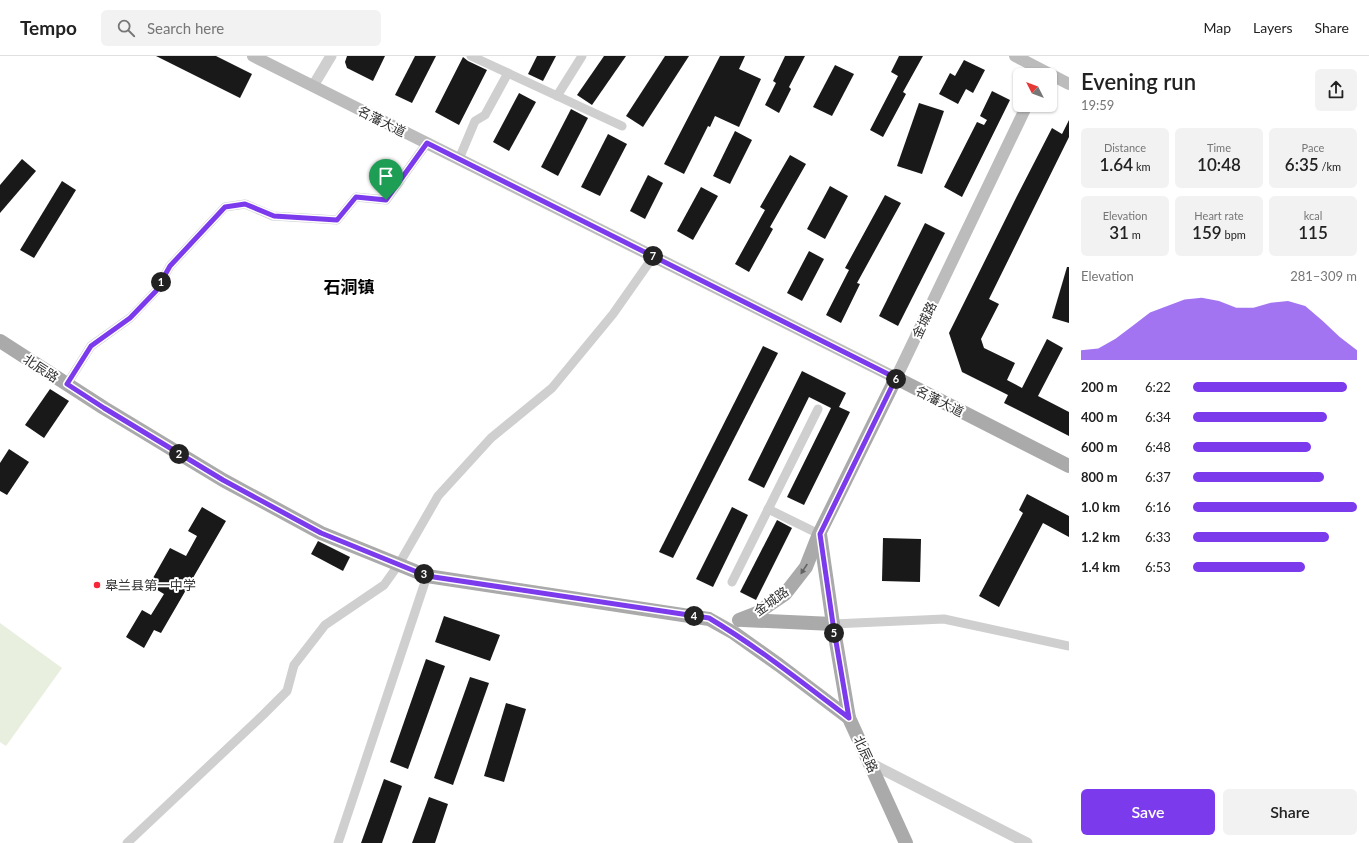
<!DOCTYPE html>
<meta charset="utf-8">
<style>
body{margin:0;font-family:Lato,"Noto Sans SC",sans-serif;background:#f2f2f2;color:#222;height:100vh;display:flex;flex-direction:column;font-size:15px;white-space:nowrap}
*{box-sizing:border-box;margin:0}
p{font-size:13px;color:#767676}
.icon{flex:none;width:22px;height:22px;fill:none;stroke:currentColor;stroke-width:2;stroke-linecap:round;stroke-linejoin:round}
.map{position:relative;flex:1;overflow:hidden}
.panel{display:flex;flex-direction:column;background:#fff;width:300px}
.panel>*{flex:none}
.needle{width:26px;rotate:312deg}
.controls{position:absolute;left:1013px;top:12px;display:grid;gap:8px}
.controls a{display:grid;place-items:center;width:44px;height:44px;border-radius:6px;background:#fff;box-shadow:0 1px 3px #0004;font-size:20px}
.pin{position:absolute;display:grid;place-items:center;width:34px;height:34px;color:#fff;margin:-41px -17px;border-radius:50% 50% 50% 0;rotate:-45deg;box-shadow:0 0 4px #0007}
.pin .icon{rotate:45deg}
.km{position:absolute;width:20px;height:20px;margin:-10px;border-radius:50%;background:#222;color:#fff;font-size:11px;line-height:20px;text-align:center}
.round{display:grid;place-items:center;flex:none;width:42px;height:42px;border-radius:6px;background:#f2f2f2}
.overview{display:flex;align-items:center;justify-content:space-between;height:68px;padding:0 12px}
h1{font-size:22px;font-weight:600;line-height:30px}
.figures{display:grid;grid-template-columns:repeat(3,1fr);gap:6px;height:68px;padding:4px 12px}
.figures div{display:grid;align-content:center;border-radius:6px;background:#f2f2f2;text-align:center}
.figures b{font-size:17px;font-weight:600}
.figures small{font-size:11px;font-weight:400}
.figures p{font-size:11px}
.chart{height:112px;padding:8px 12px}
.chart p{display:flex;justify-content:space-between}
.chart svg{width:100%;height:72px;margin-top:4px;fill:#7c3aed;opacity:.7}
.primary-button{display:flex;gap:8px;margin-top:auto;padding:8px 12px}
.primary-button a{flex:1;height:46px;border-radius:6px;background:#7c3aed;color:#fff;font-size:16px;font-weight:600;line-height:46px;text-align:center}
.primary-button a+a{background:#f2f2f2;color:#222}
ul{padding:0 12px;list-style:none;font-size:13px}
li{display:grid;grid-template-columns:64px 48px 1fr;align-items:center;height:30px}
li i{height:10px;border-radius:5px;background:#7c3aed}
header{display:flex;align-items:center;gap:24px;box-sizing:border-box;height:56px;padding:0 20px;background:#fff;border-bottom:1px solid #e0e0e0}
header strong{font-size:19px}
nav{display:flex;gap:22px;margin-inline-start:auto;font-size:14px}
.search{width:280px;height:36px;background:#f2f2f2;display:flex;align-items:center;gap:10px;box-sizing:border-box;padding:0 14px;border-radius:6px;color:#767676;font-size:15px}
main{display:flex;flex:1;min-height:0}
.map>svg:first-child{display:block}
.green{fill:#e8efdf}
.building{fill:#191919}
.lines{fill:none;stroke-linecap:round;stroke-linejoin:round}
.minor{stroke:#cfcfcf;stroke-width:9}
.tertiary{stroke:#cfcfcf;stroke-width:11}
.secondary{stroke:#bcbcbc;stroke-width:12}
.primary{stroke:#aaa;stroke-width:14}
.oneway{fill:#626262}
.route-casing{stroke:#fff;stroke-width:8}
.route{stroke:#7c3aed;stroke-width:5}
.poi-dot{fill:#f72638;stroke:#fff;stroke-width:1.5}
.labels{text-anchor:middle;stroke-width:4;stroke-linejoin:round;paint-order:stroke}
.street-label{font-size:13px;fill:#323232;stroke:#fff}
.poi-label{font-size:13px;fill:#323232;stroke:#fff;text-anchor:start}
.district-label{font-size:17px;font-weight:bold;fill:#000;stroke:#fff}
</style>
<header>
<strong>Tempo</strong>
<div class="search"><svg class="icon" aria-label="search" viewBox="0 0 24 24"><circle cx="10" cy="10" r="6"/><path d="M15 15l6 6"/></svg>Search here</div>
<nav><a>Map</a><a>Layers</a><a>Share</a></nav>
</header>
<main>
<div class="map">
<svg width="1069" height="787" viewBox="0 0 1069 787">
<rect width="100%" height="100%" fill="#fff"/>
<!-- green -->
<path class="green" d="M0 567 62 612 6 690 0 686Z"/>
<!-- building -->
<g class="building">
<path d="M156 0H216L252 18 240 42Z"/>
<path d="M347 0H385L373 25 347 12 345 6Z"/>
<path d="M415 0H436L412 47 395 39Z"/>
<path d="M537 0H556L543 25 528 18Z"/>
<path d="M604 0H626L592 49 577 39Z"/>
<path d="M665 0H689L643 71 626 60Z"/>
<path d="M720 0H745L739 13 761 23 739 71 715 60 710 71 708 70 684 118 664 108Z"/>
<path d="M785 0H805L789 31 791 33 779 57 765 49 776 27 773 25Z"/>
<path d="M899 0H923L903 36 906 38 883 81 870 74 898 20 891 16Z"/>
<path d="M463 1 468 5 487 14 459 69 435 56Z"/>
<path d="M964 4 985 14 973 37 966 33 958 48 939 38 950 17 955 20Z"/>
<path d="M835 9 854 18 832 60 813 51Z"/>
<path d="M992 35 1010 44 962 141 944 131 977 66 984 69 987 64 980 60Z"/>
<path d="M519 37 536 46 509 95 493 86Z"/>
<path d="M919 47 944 55 922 118 897 110Z"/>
<path d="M571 53 588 62 558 120 541 111Z"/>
<path d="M1069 64V81L989 243 999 248 981 283 984 292 1015 307 1007 324 1022 332 1047 283 1063 292 1038 340 1069 356V380L1004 347 1008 339 962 316 949 277 1017 140 1052 72 1062 78Z"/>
<path d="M735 75 752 84 730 128 713 120Z"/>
<path d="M608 78 627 88 600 140 581 131Z"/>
<path d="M790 99 806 108 770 171 773 173 749 216 735 208 765 154 760 151Z"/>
<path d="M22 103 36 115 0 157V129Z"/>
<path d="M648 119 663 127 645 163 630 155Z"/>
<path d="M62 125 76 134 34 202 20 194Z"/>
<path d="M830 130 848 140 825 183 807 173Z"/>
<path d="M701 131 718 140 693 184 677 175Z"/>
<path d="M885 139 901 147 857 227 860 228 841 267 826 259 849 214 845 212Z"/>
<path d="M925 167 945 177 898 270 879 260Z"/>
<path d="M809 195 824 203 802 245 787 237Z"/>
<path d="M1067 211H1069V267L1052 262Z"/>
<path d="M763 290 778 297 673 502 659 496Z"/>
<path d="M802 315 846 337 839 351 850 356 804 449 787 441 831 352 809 341 764 432 748 424Z"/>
<path d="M50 333 69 345 44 382 25 369Z"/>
<path d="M9 393 29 406 7 439 0 435V407Z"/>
<path d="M1027 438 1069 460V481L1043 467 999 551 979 540 1023 457 1019 454Z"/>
<path d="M202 451 226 465 161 577 154 574 144 592 126 581 142 554 151 559 164 538 149 529 170 492 186 500 197 480 188 475Z"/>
<path d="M732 451 748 459 713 531 696 523Z"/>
<path d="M777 464 792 472 756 544 740 536Z"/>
<path d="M883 482 921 483 920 526 882 525Z"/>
<path d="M318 485 350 501 343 515 311 498Z"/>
<path d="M444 560 500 579 490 605 435 586Z"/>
<path d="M426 603 445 610 408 713 390 706Z"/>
<path d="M470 621 489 627 453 729 434 722Z"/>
<path d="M506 647 526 653 504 726 484 720Z"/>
<path d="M384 723 402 730 382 787H361Z"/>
<path d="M429 741 448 748 435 787H412Z"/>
</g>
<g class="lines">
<!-- minor -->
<g class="minor">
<path d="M471 0 622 70"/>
<path d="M557 40 582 0"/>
<path d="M459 103 475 65 485 59 508 17"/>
<path d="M67 328 91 290 130 262 156 235 170 210 225 151 245 148 273 160 337 164 356 141 386 144 427 87"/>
<path d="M768 453 819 478"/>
<path d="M732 526 818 353"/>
<path d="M833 568 944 563 1069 590"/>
<path d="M127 787 263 659 287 635 294 609 325 569 384 529 399 508 438 440 491 382 552 332 613 258 653 201"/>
<path d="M338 787 427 520"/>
</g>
<!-- tertiary -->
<g class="tertiary">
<path d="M313 30 331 0"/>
<path d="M870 707 1027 787"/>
</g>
<!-- secondary -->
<g class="secondary">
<path d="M253 0 896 322 1027 49"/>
<path d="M1015 0 1069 28"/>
</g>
<!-- primary -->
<g class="primary">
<path d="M0 285 104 352 223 424 321 477 427 520 709 563 734 577 779 609 849 662 906 787"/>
<path d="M820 478 833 568 849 662"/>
<path d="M739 564 757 557 785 538 806 511 819 478 896 322 1069 410"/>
<path d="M743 564 833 568"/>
</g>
</g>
<!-- one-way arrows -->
<defs><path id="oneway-solid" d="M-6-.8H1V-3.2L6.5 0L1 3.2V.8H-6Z"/></defs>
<use class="oneway" href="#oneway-solid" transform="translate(804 513) rotate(123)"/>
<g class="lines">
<!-- route casing -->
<g class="route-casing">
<path id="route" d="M427 87 896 322 820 478 833 568 849 662C803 627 759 592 709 562L427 520 321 477 223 424 104 352 67 328 91 290 130 262 156 235 170 210 225 151 245 148 274 160 337 164 356 141 386 144Z"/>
</g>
<!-- route -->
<use href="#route" class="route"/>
</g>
<!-- markers -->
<circle class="poi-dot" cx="97" cy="529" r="4"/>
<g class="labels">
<!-- street labels -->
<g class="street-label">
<text transform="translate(382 65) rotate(27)" y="5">名藩大道</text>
<text transform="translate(924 264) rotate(-65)" y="5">金城路</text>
<text transform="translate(41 312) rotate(33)" y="5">北辰路</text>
<text transform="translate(940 345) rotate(27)" y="5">名藩大道</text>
<text transform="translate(771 545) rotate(-36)" y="5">金城路</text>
<text transform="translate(866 698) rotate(65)" y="5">北辰路</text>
</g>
<!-- poi labels -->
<g class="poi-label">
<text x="105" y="534">皋兰县第一中学</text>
</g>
<!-- district labels -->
<g class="district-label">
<text x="349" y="237">石洞镇</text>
</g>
</g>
</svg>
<div class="controls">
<a><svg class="needle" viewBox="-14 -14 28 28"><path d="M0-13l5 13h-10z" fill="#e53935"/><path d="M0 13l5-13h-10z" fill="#767676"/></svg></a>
</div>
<div class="pin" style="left:386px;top:144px;background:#1e9e55"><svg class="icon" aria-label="arrive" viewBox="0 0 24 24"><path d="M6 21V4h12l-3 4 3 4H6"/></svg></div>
<b class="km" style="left:161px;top:226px">1</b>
<b class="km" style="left:179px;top:398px">2</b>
<b class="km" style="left:424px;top:518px">3</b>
<b class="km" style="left:694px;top:560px">4</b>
<b class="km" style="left:834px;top:577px">5</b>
<b class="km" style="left:896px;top:323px">6</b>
<b class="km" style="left:653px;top:200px">7</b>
</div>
<section class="panel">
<div class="overview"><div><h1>Evening run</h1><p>19:59</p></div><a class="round"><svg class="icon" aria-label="share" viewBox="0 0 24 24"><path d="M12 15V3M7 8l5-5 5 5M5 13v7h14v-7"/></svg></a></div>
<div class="figures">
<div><p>Distance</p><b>1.64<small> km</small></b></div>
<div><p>Time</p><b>10:48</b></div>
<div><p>Pace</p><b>6:35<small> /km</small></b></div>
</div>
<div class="figures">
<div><p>Elevation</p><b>31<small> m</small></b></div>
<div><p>Heart rate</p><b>159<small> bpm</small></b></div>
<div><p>kcal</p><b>115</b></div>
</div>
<div class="chart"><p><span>Elevation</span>281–309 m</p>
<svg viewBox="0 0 160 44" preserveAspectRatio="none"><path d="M0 44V38L10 37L20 31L30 23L40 15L50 11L60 7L70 6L80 8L90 12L100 12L110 9L120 8L130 11L140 20L150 30L160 38V44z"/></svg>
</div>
<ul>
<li><b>200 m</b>6:22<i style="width:94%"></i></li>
<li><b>400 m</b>6:34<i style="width:82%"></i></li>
<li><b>600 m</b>6:48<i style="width:72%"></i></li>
<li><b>800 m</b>6:37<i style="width:80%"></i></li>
<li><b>1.0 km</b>6:16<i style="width:100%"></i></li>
<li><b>1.2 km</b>6:33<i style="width:83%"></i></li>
<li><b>1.4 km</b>6:53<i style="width:68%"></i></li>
</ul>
<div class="primary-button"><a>Save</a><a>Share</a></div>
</section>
</main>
